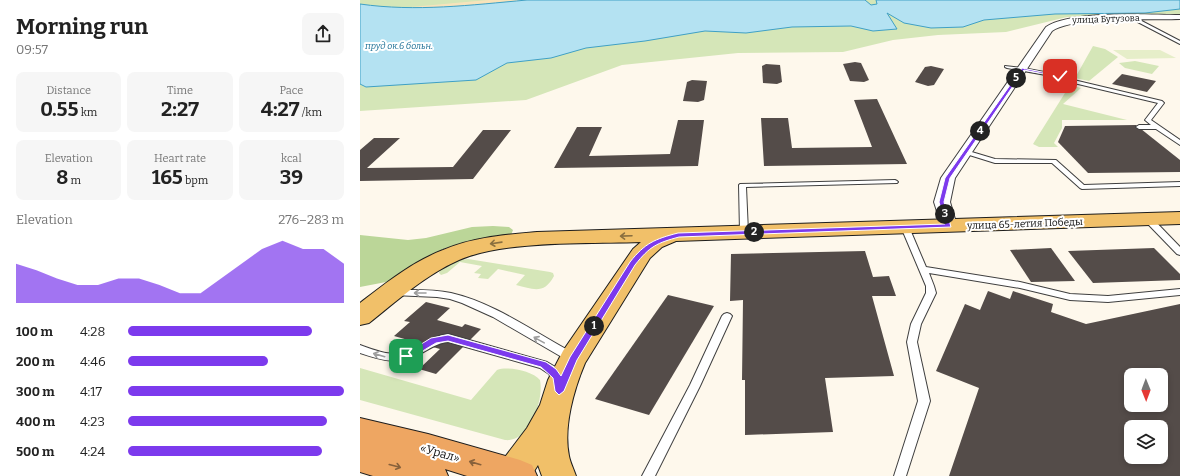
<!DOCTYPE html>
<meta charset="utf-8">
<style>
body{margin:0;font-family:Bitter,serif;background:#f6f6f6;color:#222;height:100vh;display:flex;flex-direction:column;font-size:15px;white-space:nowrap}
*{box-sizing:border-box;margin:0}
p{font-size:13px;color:#767676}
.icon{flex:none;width:22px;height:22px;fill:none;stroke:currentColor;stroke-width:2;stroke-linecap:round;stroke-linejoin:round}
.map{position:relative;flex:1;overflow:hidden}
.sheet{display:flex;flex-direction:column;background:#fff;width:360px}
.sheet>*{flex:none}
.needle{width:26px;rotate:179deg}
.tools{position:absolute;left:764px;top:368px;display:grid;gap:8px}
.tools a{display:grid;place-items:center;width:44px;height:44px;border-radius:8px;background:#fff;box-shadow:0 2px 6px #0003;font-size:20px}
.pin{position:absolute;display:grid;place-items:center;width:34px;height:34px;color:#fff;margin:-17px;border-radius:8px;box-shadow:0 2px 6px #0006}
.km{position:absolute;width:20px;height:20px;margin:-10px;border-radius:50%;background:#222;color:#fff;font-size:11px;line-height:20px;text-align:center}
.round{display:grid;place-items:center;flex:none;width:42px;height:42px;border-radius:8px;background:#f6f6f6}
.head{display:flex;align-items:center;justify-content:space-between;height:68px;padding:0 16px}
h1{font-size:22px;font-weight:700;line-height:30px}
.stats{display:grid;grid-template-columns:repeat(3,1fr);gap:6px;height:68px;padding:4px 16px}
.stats div{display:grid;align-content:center;border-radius:8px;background:#f6f6f6;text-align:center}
.stats b{font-size:20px;font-weight:700}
.stats small{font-size:11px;font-weight:400}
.stats p{font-size:11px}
.chart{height:112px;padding:8px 16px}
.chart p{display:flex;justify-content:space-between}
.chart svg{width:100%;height:72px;margin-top:4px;fill:#7c3aed;opacity:.7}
ul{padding:0 16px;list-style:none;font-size:13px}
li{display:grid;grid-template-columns:64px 48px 1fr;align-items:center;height:30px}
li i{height:10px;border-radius:5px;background:#7c3aed}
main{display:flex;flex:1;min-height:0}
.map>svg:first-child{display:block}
.green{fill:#d5e6b8}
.forest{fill:#bbd698}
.sand{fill:#f7e3bb}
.pitch{fill:#e6eec9}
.water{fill:#b4e2f2;stroke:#3fa0c5}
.building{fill:#544c49;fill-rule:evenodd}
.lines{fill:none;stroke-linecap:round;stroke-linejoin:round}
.service-casing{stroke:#3f3f3f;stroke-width:2}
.minor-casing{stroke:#3f3f3f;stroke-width:2}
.primary-casing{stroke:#1d1d1d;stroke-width:2}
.trunk-casing{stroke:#1d1d1d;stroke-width:2}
.service{fill:#fff;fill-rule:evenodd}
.minor{fill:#fff;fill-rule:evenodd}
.primary{fill:#f1c069;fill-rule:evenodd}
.trunk{fill:#eea662;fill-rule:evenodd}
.oneway{stroke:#8a6f3f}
.oneway2{stroke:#9e9e9e}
.oneway3{stroke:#88613b}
.route{fill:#7c3aed;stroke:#fff}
.labels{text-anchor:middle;stroke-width:4;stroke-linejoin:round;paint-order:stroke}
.far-street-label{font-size:9px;fill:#0c0c0c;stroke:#fff}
.far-water-label{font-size:9px;font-style:italic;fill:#1d7096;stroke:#fff}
.street-label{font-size:10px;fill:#0c0c0c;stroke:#fff}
.near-street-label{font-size:12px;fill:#0c0c0c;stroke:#fff}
</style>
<main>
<section class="sheet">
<div class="head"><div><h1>Morning run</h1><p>09:57</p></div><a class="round"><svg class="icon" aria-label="share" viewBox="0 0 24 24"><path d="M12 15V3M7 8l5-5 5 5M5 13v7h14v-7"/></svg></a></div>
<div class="stats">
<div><p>Distance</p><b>0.55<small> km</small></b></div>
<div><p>Time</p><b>2:27</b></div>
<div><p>Pace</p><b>4:27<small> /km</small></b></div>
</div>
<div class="stats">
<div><p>Elevation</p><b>8<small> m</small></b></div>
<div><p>Heart rate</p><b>165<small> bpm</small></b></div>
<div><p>kcal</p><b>39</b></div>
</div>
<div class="chart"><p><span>Elevation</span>276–283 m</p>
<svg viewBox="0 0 160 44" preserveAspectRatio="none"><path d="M0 44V20L10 24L20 29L30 33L40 33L50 29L60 29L70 33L80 38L90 38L100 29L110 20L120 11L130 6L140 11L150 11L160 20V44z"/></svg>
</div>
<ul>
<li><b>100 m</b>4:28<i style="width:85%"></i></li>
<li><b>200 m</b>4:46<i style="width:65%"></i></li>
<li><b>300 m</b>4:17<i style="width:100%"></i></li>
<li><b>400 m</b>4:23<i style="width:92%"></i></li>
<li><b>500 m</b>4:24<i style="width:90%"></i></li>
</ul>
</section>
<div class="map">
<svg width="820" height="476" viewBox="0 0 820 476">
<rect width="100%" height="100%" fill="#fef8ec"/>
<!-- green -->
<g class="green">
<path d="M0 0H820V15L707 17 646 32 578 35 533 40 483 52 378 53 262 65 166 100 0 111Z"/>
<path d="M733 46 745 49 758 57 729 81 715 78Z"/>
<path d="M775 61 799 66 792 74 765 68 759 63Z"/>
<path d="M710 85 721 88 703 104 767 120H702V128L694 143 698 147H679L673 144Z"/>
<path d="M108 259 190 272 193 273 194 276C184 295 173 289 156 285L165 275 138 269 128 279 118 278 121 274 114 273 122 266 100 262 87 273 81 275 79 273C82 262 98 260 108 259Z"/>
<path d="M0 368 111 400 137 370C148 366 172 371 180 380 184 400 170 443 145 440L0 400Z"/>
</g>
<!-- forest -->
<path class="forest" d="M133 226 149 227 153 230 151 235 85 248 39 276 26 282 0 287V235L48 240 66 238 112 227Z"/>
<!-- sand -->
<path class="sand" d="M128 0H167L83 8 51 7Z"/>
<!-- pitch -->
<path class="pitch" d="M753 50H800L816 58 767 59Z"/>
<!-- water -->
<path class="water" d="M167 0H505L511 5 517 4 516 0H820V9L785 13 695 14 624 20 603 27 571 28 544 23 527 13 537 29 513 31 491 26 432 27 386 33 345 31 285 41 226 48 191 58 147 63 116 80 6 87 0 84V4C56 12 111 5 167 0Z"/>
<!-- building -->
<g class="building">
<path d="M495 62 501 63 509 80 504 82 490 81 483 64Z"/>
<path d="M406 64 420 65 422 82 417 84 403 83 402 66Z"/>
<path d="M571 66 584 69 574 85 568 86 555 82 565 67Z"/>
<path d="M762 74 796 81 787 92 752 84Z"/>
<path d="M332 80 347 81 344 100 338 102 323 101 327 82Z"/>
<path d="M517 99 547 164 404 166 401 118H428L432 148 512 147 494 100Z"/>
<path d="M318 120H344L338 166 194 168 217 127H242L229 156 310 154Z"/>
<path d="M776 125 820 160V172L728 173 698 142 705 126Z"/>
<path d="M123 130H151L113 179 0 181V150L14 138H40L7 168 93 167Z"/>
<path d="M691 248 715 281 671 282 650 250Z"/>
<path d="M794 248 820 274V280L733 283 708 251Z"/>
<path d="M505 251 513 277 529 276 536 296H512L534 376 465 378 473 432 385 435V380H382L383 300 370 301 371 254Z"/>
<path d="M628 291 650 299 653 291 693 304 691 312 726 324 820 304V476H589L619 388 576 371 605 304 620 310ZM771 375H801V405H771ZM771 427H801V457H771Z"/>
<path d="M308 295 354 306 289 415 235 399Z"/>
<path d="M66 302 90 308 77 320 102 327 105 324 121 329 76 374 59 369 80 349 34 336 50 322 44 321Z"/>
</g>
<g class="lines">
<!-- service casing -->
<g class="service-casing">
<g id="service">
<path d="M772 17H774L820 41V44L772 19Z"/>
<path d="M645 66 663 68 700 75 702 76 701 77 802 101 804 103 791 120 820 140V145L796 129H779L776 127 779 125H791L785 120 798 103 697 79V77L647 68 645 67Z"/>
<path d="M605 150 635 159 696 160 724 185 820 182V186L722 189 720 188 692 163H635L603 153V151Z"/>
<path d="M535 180 537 181 538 182 537 183 386 187 388 232 384 234 380 232 379 185 380 184Z"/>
<path d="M785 217H791L820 247V255L817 254 785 221 784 219Z"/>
<path d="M542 225H548L549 227 566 267 660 282 710 294 748 296 820 289V295L748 302 710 300 660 288 569 273 574 286 576 293 561 324 557 342 570 401 546 476H534L558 401 547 342 551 324 566 293V286L541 227Z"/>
<path d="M36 290C54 290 73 289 91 293 135 303 175 333 215 354L216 357 215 360 211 361 207 360 133 317 102 303 90 299 77 297 33 295 31 293 33 291Z"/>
<path d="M367 313 370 314 372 316 340 386 295 476H282L330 385 362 316 364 314Z"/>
<path d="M88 334 187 362 197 368 203 380 202 383 198 384 194 383 189 374 180 368 88 342C77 343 69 349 60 354 39 366 21 360 0 353V345C14 350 31 357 45 352 61 347 70 336 88 334Z"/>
</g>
</g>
<!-- minor casing -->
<g class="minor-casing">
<path id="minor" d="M820 15V19C790 20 714 16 692 31L595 178 590 202 597 226 595 230 589 231 583 230 574 202 581 178 686 27C712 10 787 15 820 15Z"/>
</g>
<!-- primary casing -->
<g class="primary-casing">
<path id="primary" d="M820 212V224L316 241 302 247 290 258 225 363C214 389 203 427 209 456 210 462 214 470 216 476H182L178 465 171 476H134L139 465 167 428 180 405 188 380 203 351 273 249 281 242C229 244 145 240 99 260 65 275 38 300 9 323L0 325V303C26 283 52 262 83 250 113 237 145 235 177 232Z"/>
</g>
<!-- trunk casing -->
<g class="trunk-casing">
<path id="trunk" d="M0 418 68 434 160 460 172 465 177 476H107L85 469 88 476H13L0 472Z"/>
</g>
<!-- service -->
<use href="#service" class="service"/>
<!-- minor -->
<use href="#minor" class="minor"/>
<!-- primary -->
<use href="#primary" class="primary"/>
<!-- trunk -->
<use href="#trunk" class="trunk"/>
</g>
<!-- one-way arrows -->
<defs><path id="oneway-shaft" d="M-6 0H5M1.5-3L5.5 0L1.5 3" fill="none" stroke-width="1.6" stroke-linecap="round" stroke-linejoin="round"/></defs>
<g class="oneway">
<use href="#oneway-shaft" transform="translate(266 236) rotate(178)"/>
<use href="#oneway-shaft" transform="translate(136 243) rotate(172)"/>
</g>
<g class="oneway2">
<use href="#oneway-shaft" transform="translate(60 293) rotate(-180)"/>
<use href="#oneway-shaft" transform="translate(179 340) rotate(-151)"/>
<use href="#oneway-shaft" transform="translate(19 355) rotate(-164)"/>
</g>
<g class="oneway3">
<use href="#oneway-shaft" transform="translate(115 463) rotate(-164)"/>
<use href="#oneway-shaft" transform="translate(35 466) rotate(15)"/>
</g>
<!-- route -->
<path class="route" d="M662 68 702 76 700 77 664 70 590 178 584 202 591 227 319 237C297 243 290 246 275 265L217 360 204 391 199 395 195 391 193 378 181 367 88 341 76 343 49 359 46 360 42 356 71 338 88 335 186 362 196 369 201 376 210 357 270 262C285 243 295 239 318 233L585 224 579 202 585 178Z"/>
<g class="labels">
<!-- far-street labels -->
<g class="far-street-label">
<text transform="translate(746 19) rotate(-2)" y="3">улица Бутузова</text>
</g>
<!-- far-water labels -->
<g class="far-water-label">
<text x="39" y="49">пруд ок.6 больн.</text>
</g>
<!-- street labels -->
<g class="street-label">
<text transform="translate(665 223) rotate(-2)" y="4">улица 65-летия Победы</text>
</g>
<!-- near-street labels -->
<g class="near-street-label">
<text transform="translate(80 453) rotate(16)" y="4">«Урал»</text>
</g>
</g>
</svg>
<div class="tools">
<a><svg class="needle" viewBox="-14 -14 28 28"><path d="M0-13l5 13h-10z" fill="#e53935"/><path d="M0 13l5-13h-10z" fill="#767676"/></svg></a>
<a><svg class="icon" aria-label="layers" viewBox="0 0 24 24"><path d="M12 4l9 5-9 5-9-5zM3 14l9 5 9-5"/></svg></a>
</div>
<div class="pin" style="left:46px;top:356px;background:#1e9e55"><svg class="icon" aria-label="arrive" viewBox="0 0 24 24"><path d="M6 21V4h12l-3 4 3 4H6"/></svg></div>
<div class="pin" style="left:700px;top:76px;background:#d93025"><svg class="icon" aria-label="check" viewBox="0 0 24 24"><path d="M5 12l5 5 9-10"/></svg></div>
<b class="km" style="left:234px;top:326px">1</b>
<b class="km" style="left:394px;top:232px">2</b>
<b class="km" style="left:585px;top:214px">3</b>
<b class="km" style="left:620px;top:131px">4</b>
<b class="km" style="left:656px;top:78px">5</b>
</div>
</main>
